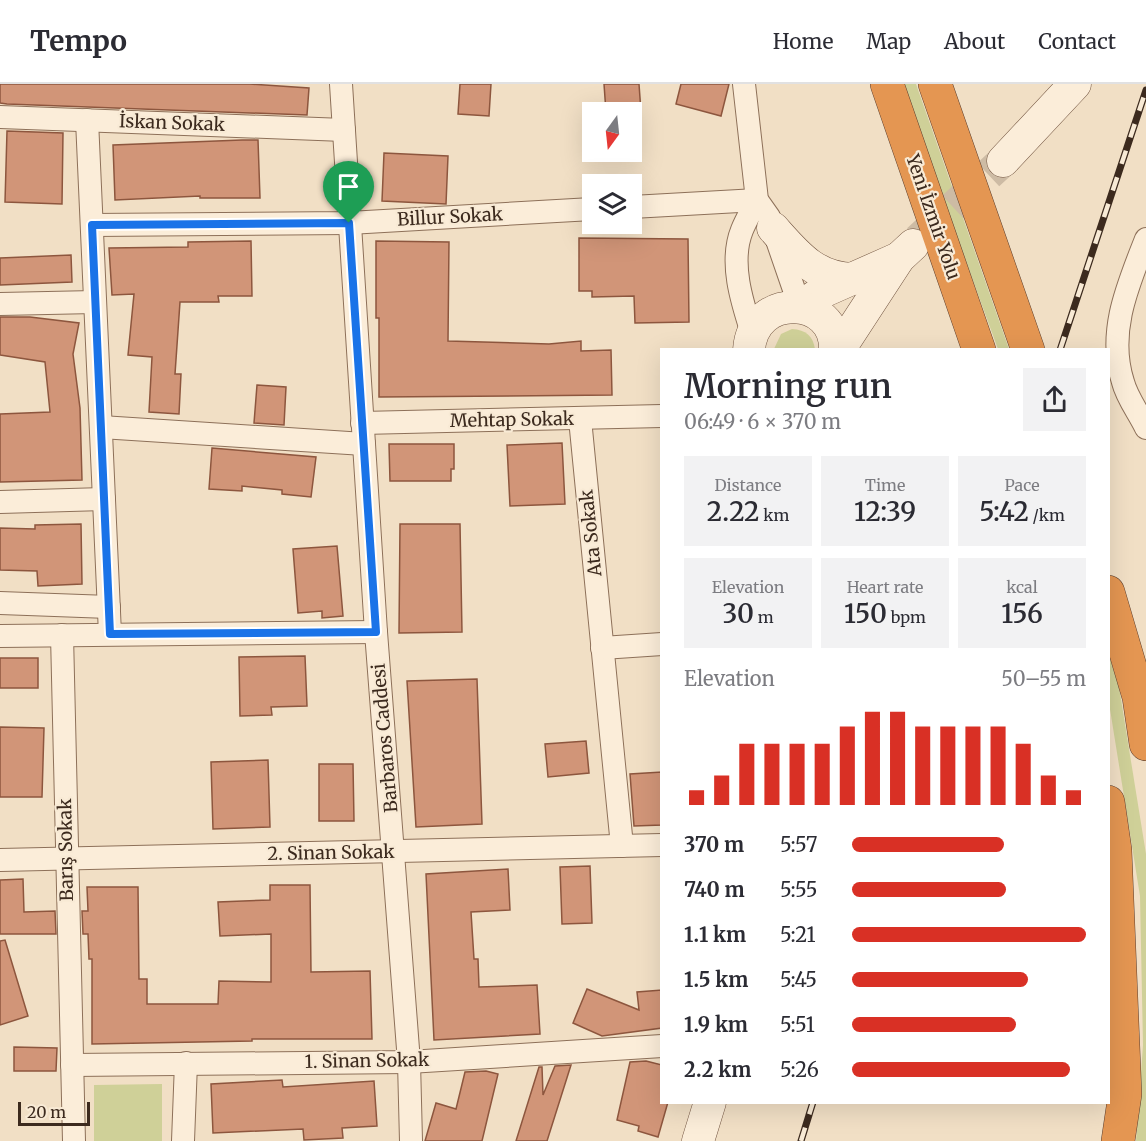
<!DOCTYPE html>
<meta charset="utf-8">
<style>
body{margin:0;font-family:Merriweather,serif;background:#f2f2f3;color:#2b2b33;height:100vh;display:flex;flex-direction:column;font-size:22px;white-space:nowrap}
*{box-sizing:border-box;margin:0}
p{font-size:20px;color:#7c7c81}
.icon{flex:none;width:33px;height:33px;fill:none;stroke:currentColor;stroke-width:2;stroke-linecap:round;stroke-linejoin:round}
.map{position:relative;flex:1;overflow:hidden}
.sheet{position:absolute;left:660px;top:264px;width:450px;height:756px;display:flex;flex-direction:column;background:#fff;border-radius:0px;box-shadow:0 6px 24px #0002}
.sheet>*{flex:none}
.needle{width:39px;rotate:195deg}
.fabs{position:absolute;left:582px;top:18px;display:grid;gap:12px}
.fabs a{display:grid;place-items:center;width:60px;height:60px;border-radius:0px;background:#fff;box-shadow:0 6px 24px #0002;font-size:30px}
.scale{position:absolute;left:18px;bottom:15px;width:72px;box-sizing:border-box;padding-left:6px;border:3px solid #3c2a1e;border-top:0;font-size:16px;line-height:21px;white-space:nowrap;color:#3c2a1e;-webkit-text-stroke:4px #f8ead5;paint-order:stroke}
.pin{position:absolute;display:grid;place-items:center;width:51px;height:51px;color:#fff;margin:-62px -26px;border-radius:50% 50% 50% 0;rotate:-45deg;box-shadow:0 0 6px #0007}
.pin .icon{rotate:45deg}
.round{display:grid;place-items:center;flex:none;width:63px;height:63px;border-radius:0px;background:#f2f2f3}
.head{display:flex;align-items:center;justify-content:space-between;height:102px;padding:0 24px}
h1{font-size:33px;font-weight:600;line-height:45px}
.figures{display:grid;grid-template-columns:repeat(3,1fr);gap:9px;height:102px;padding:6px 24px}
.figures div{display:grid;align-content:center;border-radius:0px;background:#f2f2f3;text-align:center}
.figures b{font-size:26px;font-weight:600}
.figures small{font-size:16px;font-weight:400}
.figures p{font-size:16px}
.chart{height:168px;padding:12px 24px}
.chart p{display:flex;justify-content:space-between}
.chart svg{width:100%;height:108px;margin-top:6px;stroke:#d93025;stroke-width:6}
ul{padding:0 24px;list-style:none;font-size:20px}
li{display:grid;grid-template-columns:96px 72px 1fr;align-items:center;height:45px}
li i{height:15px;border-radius:8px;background:#d93025}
header{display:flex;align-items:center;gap:36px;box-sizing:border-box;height:84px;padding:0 30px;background:#fff;border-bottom:2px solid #e1e1e2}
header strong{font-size:28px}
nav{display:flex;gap:33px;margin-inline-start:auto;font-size:21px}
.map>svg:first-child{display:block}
.green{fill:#cfd098}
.building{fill:#d19578;stroke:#8d563e;stroke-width:1.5}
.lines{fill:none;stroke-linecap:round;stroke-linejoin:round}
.secondary-tunnel{stroke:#cdbba4;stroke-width:32;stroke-dasharray:32 16;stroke-linecap:butt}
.street-casing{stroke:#8d7059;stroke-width:24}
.secondary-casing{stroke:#6f513d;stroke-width:33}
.highway-casing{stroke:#5b3e2e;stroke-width:34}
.street{stroke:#fbedd9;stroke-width:22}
.secondary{stroke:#fbedd9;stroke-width:32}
.highway{stroke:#e49652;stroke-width:33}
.rail-casing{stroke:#3c2a1e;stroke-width:7}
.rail{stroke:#f8ead5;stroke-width:4.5;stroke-dasharray:14;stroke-linecap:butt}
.route-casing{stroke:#fff;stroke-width:12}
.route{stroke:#1a73e8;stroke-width:8}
.labels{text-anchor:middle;stroke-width:4.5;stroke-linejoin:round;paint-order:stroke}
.street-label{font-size:18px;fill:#3c2a1e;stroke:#f8ead5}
</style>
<header>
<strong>Tempo</strong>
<nav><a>Home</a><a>Map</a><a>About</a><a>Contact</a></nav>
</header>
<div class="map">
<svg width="1146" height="1057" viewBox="0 0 1146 1057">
<rect width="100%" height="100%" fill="#f1dfc5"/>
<!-- green -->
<g class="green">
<path d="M901 0H916L1009 265H998Z"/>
<path d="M792 245C806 246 813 252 815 265H774L781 250Z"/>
<path d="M1108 568 1119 603 1146 770V1057H1136L1143 961 1140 812 1109 619Z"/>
<path d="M162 1000V1057H94V1001Z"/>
</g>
<!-- building -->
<g class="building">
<path d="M0 0H250L309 4 307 31 7 20 0 19Z"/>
<path d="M460 0H491L489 32 458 30Z"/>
<path d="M604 0H639L641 28H606Z"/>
<path d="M681 0H729L721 32 676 20Z"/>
<path d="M7 47 63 49 62 120 5 118Z"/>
<path d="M242 56H258L260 114H200V112L115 116 113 61Z"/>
<path d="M384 69 448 72 446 120 382 117Z"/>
<path d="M579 154 688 155 689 238 635 239 634 212 592 213V207H579Z"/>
<path d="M251 157 252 212H218L219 218H180L175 290H181L179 330 149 328 152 273 128 271 134 210 112 211 109 164 188 163V158Z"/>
<path d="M376 157 449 158 448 257 549 260 581 257V267L611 266 612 311 379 313V234H376Z"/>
<path d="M71 171 72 198 0 201V174Z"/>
<path d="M0 233H30L79 239 73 270 80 324 82 396 0 398V330L50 328 45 278 0 271Z"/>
<path d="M257 301 286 303 284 341 254 339Z"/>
<path d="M562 359 565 420 510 422 507 361Z"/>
<path d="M389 360H454V385H451V397H390Z"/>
<path d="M212 364 316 373 311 413 282 410V406L242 402V407L209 405Z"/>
<path d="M81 440 82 500 38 502 37 487 0 486V444L35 445V441Z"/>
<path d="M400 440H460L462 548 399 549Z"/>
<path d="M337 462 343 532 322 534V527L298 529 293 465Z"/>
<path d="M305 572 307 622 271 623 272 631 240 632 239 573Z"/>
<rect x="0" y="574" width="38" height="30"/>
<path d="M477 595 482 740 416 743 407 597Z"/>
<path d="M0 643 44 644 42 713H0Z"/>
<path d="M586 657 589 689 548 693 545 660Z"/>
<path d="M268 676 270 743 213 745 211 678Z"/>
<path d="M319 680H353L354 737H319Z"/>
<path d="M662 688V741L634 742 630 690Z"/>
<path d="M590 782 592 839 562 840 560 783Z"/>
<path d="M508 785 510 826 471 828 474 875H478L479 903 537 901 540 950 434 956 426 790Z"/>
<path d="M23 795 24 828 55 827 56 850H0V796Z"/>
<path d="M270 801H310L311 888 370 887 372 955H252V957L92 960V875H89L88 850H83L82 827H88L87 803H138L139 895H147V920H218L219 897 271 898V850L220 852 218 818 270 816Z"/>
<path d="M5 856 28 932 0 941V857Z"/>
<path d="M587 905 639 926 637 908 662 906V944L602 952 573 939Z"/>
<path d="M14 963 57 964 56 987H14Z"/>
<path d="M646 977 662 981V1018H668L658 1053 638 1047 639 1042 617 1036 630 978Z"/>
<path d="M571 981 547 1057H516L539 983H542L543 1011 555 982Z"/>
<path d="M486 987 498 990 482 1057H425L436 1019 456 1025 465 988Z"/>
<path d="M282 996 283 1003 374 997 377 1042 342 1044 343 1054 304 1056 303 1045 213 1049 211 1000Z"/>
</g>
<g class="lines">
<!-- secondary-tunnel -->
<path class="secondary-tunnel" d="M918 156 1003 77"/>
<!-- street casing -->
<g class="street-casing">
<g id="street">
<path d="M341 0 376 548 409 978 411 1057"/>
<path d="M744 0 757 116 769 133 800 223"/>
<path d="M0 33 344 46"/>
<path d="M87 36 110 550"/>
<path d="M632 123 757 116"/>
<path d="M92 141 349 139 592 125"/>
<path d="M1146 155C1128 201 1107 248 1123 298 1127 314 1139 329 1146 344"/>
<path d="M0 220 95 218"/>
<path d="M752 249C742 218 729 178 742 146 746 136 752 126 757 116"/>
<path d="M580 335 622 762"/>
<path d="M362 339 662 332"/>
<path d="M101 343 364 360"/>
<path d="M0 418 104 415"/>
<path d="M0 519 109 523"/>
<path d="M62 551 74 1057"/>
<path d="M0 552 376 548"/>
<path d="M602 564 662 560"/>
<path d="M0 776 662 761"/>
<path d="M72 981 409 978 662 962"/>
<path d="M183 1057 186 979"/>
</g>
</g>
<!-- secondary casing -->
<g class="secondary-casing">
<g id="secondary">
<path d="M1003 77 1075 0"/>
<path d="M773 144C797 171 815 194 853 195"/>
<path d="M800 223 820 209 899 174"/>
<path d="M749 266C753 207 837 211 835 266"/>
<path d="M839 266 899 174 913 161"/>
<path d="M698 1057 710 1018"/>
</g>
</g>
<!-- highway casing -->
<g class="highway-casing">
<g id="highway">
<path d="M887 0 979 266"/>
<path d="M935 0 1028 266"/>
<path d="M1108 508 1139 613 1146 660"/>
<path d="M1108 718 1115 766 1125 1010 1118 1057"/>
</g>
</g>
<!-- street -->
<use href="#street" class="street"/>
<!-- secondary -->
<use href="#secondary" class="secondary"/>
<!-- highway -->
<use href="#highway" class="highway"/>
<!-- rail casing -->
<g class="rail-casing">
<g id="rail">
<path d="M1060 266 1146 6"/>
<path d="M801 1057 813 1018"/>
</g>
</g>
<!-- rail -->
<use href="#rail" class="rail"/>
</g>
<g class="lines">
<!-- route casing -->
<g class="route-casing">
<path id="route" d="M349 139 376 548 110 550 92 141Z"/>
</g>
<!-- route -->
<use href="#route" class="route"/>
</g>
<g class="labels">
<!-- street labels -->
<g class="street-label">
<text transform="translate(172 39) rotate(2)" y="6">İskan Sokak</text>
<text transform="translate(450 133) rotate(-3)" y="6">Billur Sokak</text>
<text transform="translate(933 133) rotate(71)" y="6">Yeni İzmir Yolu</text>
<text transform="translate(512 336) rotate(-1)" y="6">Mehtap Sokak</text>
<text transform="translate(591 449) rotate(-96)" y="6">Ata Sokak</text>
<text transform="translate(385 654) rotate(-95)" y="6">Barbaros Caddesi</text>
<text transform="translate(66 766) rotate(-91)" y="6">Barış Sokak</text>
<text transform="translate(331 769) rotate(-1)" y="6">2. Sinan Sokak</text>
<text transform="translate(367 977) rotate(-1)" y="6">1. Sinan Sokak</text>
</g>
</g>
</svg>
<div class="fabs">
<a><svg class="needle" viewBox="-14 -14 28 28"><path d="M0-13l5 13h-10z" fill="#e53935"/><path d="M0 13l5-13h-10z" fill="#7c7c81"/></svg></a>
<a><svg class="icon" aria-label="layers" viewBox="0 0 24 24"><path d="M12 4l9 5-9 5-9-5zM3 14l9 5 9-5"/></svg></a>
</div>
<div class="scale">20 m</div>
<div class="pin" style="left:349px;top:139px;background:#1e9e55"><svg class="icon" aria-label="arrive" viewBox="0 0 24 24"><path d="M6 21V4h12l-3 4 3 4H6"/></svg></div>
<section class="sheet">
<div class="head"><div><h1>Morning run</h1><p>06:49 · 6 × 370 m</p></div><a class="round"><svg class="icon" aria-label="share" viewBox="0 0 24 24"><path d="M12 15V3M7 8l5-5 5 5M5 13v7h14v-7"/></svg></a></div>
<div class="figures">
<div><p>Distance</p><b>2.22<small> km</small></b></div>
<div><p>Time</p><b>12:39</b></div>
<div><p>Pace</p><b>5:42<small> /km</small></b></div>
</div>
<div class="figures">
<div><p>Elevation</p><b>30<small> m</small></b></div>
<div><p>Heart rate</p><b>150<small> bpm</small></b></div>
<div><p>kcal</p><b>156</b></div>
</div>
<div class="chart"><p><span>Elevation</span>50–55 m</p>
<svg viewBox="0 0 160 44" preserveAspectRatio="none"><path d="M5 44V38M15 44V32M25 44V19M35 44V19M45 44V19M55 44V19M65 44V12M75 44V6M85 44V6M95 44V12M105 44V12M115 44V12M125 44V12M135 44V19M145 44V32M155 44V38"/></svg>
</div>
<ul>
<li><b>370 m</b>5:57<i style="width:65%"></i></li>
<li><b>740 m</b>5:55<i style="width:66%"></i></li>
<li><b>1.1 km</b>5:21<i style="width:100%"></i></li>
<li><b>1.5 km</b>5:45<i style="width:75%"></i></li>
<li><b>1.9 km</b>5:51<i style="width:70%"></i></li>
<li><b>2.2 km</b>5:26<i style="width:93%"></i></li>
</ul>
</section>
</div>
